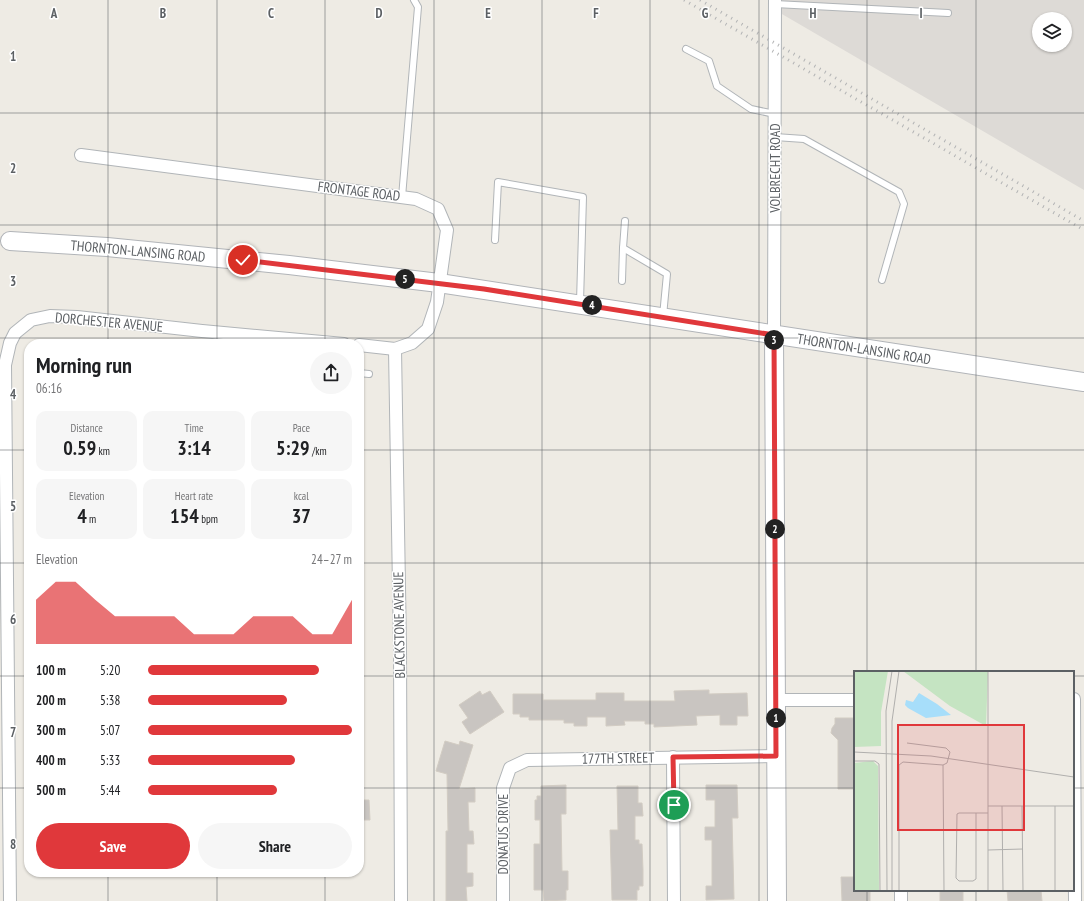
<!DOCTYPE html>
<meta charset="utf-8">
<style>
body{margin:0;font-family:"PT Sans Narrow",sans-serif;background:#f6f6f6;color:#202124;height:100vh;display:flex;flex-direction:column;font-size:15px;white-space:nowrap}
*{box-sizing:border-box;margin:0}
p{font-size:13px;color:#757577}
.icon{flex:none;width:22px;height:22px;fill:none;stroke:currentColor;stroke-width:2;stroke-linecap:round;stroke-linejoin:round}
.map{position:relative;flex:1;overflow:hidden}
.details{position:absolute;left:24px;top:339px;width:340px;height:538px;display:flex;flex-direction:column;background:#fff;border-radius:16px;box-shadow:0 1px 3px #0004}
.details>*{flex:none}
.controls{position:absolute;left:1032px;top:12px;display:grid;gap:8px}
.controls a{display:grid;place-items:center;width:40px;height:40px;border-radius:50%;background:#fff;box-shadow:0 1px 3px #0004;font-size:20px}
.pin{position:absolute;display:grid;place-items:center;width:34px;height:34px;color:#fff;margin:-17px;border:2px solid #fff;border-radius:50%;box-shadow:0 1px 4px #0007}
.km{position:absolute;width:20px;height:20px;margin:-10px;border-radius:50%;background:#222;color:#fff;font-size:11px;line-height:20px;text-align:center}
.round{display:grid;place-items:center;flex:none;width:42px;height:42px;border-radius:21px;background:#f6f6f6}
.head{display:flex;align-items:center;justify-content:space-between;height:68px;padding:0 12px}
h1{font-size:22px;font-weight:700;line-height:30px}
.figures{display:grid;grid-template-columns:repeat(3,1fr);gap:6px;height:68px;padding:4px 12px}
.figures div{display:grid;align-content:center;border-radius:10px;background:#f6f6f6;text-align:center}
.figures b{font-size:20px;font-weight:700}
.figures small{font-size:11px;font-weight:400}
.figures p{font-size:11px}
.chart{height:112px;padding:8px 12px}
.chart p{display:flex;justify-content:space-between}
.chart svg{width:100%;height:72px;margin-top:4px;fill:#e0383b;opacity:.7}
.primary-button{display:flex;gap:8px;margin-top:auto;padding:8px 12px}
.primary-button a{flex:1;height:46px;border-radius:24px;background:#e0383b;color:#fff;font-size:16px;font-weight:700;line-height:46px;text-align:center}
.primary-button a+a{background:#f6f6f6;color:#202124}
ul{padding:0 12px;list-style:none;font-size:13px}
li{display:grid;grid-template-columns:64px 48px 1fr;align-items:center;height:30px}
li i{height:10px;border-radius:5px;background:#e0383b}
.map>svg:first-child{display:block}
.industrial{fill:#dddad6;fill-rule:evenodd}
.building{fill:#c9c5c1;stroke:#d2ccc3}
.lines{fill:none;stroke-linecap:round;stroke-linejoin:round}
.lane-casing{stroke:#b1b5b8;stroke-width:8}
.street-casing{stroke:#b1b5b8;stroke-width:14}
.secondary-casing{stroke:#b1b4b8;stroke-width:20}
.lane{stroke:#fff;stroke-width:6}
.street{stroke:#fff;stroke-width:12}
.secondary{stroke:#fff;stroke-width:18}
.rail{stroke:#b2b3b4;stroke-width:3;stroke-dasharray:1 5;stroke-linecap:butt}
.route-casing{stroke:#fff;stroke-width:8}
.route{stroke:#e0383b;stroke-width:5}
.grid{fill:none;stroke:#5c6064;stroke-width:1;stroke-opacity:0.55}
.labels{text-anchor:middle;stroke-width:3;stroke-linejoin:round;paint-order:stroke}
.street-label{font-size:14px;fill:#5c6064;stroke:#fff}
.inset-road{fill:none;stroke:#b0afad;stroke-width:1}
.view{fill:#e0383b;fill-opacity:0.15;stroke:#e0383b;stroke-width:2}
.inset-edge{fill:none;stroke:#5c6064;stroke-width:2}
.grid-label{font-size:13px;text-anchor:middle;font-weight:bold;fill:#5c6064;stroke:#fff;stroke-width:3;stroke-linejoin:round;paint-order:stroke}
</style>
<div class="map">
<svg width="1084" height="901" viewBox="0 0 1084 901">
<rect width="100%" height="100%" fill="#eeebe4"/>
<!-- industrial -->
<path class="industrial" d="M775 0H1084V190L775 10ZM1039 19H1065V45H1039Z"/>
<!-- building -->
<g class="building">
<path d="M709 690V694L747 693 748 716H737V725H720V715L696 716 697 725 654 727V724H645V721H624L625 725 606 726V717H587V726H574V723H564V720H529V717H520V714H513V694H543V700H596V693H624V701H675L674 691Z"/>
<path d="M480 691 482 695 490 691 504 712 470 734 462 722 468 718 459 705Z"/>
<path d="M835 718H855V789H838V740L831 733 832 728 835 724Z"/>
<path d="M445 741 459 745 460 741 473 745 459 789 475 788V802H468L469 831H473L474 844H467V873H473V886L466 887 467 901H446V831H448L447 774 436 771Z"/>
<path d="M566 785V814H561L562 871H568V890H566V900L544 901 543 890H534V844H540V820H535V800H537V796H541V786Z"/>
<path d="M706 785H737L738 818H732L734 899 706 900V886H712V840H705V827H715V800H706Z"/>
<path d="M617 786H638V803H642L643 816H635V840H639V844H642L643 870V886H639V890H637V900H612L610 830H618Z"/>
<path d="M359 800H369L370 820H359Z"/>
<path d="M841 877H855V890H870V901H842Z"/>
<rect x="940" y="890" width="23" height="11"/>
<path d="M1007 890H1041L1042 901H1008Z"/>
</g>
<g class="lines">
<!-- lane casing -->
<g class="lane-casing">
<g id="lane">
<path d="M775 4 948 13"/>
<path d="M686 49 709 61 717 86 751 109 775 114"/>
<path d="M775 137 804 139 899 192 904 204 882 280"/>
<path d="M402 197 418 7 414 0"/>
<path d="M625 221 623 248 667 274 663 316"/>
<path d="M495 240 498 182 583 197 580 302"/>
<path d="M622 281 623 248"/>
<path d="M359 373 369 374"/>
</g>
</g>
<!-- street casing -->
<g class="street-casing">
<g id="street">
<path d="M81 155 416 199 438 209 447 230 437 302 428 329 412 343 395 349 359 345"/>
<path d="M774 335 775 0"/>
<path d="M395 349 400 647 401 901"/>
<path d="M1074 699 1075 901"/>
<path d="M776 700H855"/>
<path d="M673 757 674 901"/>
<path d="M901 890V901"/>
<path d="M10 901 5 365 10 343 15 333 31 320 50 316 77 317 202 331 344 344"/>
<path d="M503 901V788L510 768 527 760 776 756"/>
</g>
</g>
<!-- secondary casing -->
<g class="secondary-casing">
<g id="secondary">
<path d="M10 241 107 247 289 265 439 283 1084 382"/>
<path d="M774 335 777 901"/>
</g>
</g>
<!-- lane -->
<use href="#lane" class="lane"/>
<!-- street -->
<use href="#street" class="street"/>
<!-- secondary -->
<use href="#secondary" class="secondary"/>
<!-- rail -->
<g class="rail">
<path d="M684 0 1084 230"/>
<path d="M700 0 1084 221"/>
</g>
</g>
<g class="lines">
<!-- route casing -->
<g class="route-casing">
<path id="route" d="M243 260 484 289 774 335 776 756 673 757 674 805"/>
</g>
<!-- route -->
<use href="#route" class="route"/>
</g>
<!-- grid -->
<path class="grid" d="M108 0V344M217 0V344M325 0V344M434 0V901M542 0V901M650 0V901M759 0V901M867 0V672M976 0V672M0 113H1084M0 225H1084M0 338H1084M0 450H29M359 450H1084M0 563H29M359 563H1084M0 676H29M359 676H855M1073 676H1084M0 788H29M359 788H855M1073 788H1084M108 872V901M217 872V901M325 872V901M867 890V901M976 890V901"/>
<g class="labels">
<!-- street labels -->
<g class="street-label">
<text transform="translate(775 168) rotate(-90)" y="5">VOLBRECHT ROAD</text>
<text transform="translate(359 191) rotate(7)" y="5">FRONTAGE ROAD</text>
<text transform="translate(138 251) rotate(5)" y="5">THORNTON-LANSING ROAD</text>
<text transform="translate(109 322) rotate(5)" y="5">DORCHESTER AVENUE</text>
<text transform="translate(864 349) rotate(9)" y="5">THORNTON-LANSING ROAD</text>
<text transform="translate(399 625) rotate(-91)" y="5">BLACKSTONE AVENUE</text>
<text transform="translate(618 758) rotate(-1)" y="5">177TH STREET</text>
<text transform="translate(503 834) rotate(-90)" y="5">DONATUS DRIVE</text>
</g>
</g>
<!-- overview -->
<g transform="translate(854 671)">
<rect width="220" height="220" fill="#eeebe4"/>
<path d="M0 0H34L27 41V75L0 76ZM49 0H134L132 55 96 35ZM19 90 24 95 25 220H0V92Z" fill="#c5e4c2"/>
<path d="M65 22 83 33 97 44 72 47 54 37 51 34 52 29 59 31Z" fill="#a7defa"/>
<path class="inset-road" d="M134 0V220M0 81 77 85 220 106M0 90H21L25 93 26 220M89 94 90 220M134 135H220M148 135 149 220M168 135 169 220M201 135V220M122 142V208L119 210H105L102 207 103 143 105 142H134M134 179 169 178M33 220 32 40 38 0M38 220V50L45 0M45 220V94L49 91 89 94 93 92 96 81 92 77 53 72"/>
<path class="view" d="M44 54H170V159H44Z"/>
<rect width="220" height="220" class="inset-edge"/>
</g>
<g class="grid-label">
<text x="54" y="18">A</text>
<text x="163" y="18">B</text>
<text x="271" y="18">C</text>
<text x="379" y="18">D</text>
<text x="488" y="18">E</text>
<text x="596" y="18">F</text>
<text x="705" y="18">G</text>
<text x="813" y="18">H</text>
<text x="921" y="18">I</text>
<text x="13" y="61">1</text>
<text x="13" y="173">2</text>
<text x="13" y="286">3</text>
<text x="13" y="399">4</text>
<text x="13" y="511">5</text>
<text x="13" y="624">6</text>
<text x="13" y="737">7</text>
<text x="13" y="849">8</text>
</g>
</svg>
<div class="controls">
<a><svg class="icon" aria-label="layers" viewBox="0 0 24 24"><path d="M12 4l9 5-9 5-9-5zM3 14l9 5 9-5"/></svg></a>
</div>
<div class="pin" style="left:674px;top:805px;background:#1e9e55"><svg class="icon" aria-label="arrive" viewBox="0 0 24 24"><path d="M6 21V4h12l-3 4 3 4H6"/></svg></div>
<div class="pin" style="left:243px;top:260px;background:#d93025"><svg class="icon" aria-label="check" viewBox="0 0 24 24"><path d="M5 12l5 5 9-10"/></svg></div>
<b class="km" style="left:776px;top:718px">1</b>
<b class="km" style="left:775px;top:529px">2</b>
<b class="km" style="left:774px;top:340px">3</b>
<b class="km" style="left:592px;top:305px">4</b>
<b class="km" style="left:405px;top:279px">5</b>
<section class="details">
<div class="head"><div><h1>Morning run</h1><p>06:16</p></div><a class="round"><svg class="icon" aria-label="share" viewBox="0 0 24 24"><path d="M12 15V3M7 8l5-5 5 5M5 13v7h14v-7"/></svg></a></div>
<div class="figures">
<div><p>Distance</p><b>0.59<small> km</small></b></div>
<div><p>Time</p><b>3:14</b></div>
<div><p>Pace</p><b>5:29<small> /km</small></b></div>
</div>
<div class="figures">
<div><p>Elevation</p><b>4<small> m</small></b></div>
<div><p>Heart rate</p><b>154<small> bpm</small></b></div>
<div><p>kcal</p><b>37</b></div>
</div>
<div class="chart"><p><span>Elevation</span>24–27 m</p>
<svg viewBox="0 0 160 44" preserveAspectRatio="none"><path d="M0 44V17L10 6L20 6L30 17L40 27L50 27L60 27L70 27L80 38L90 38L100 38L110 27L120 27L130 27L140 38L150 38L160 17V44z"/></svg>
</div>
<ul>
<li><b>100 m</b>5:20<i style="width:84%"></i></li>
<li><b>200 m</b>5:38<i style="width:68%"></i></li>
<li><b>300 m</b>5:07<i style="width:100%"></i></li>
<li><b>400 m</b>5:33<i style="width:72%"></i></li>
<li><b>500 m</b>5:44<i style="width:63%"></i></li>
</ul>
<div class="primary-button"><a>Save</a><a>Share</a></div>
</section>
</div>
